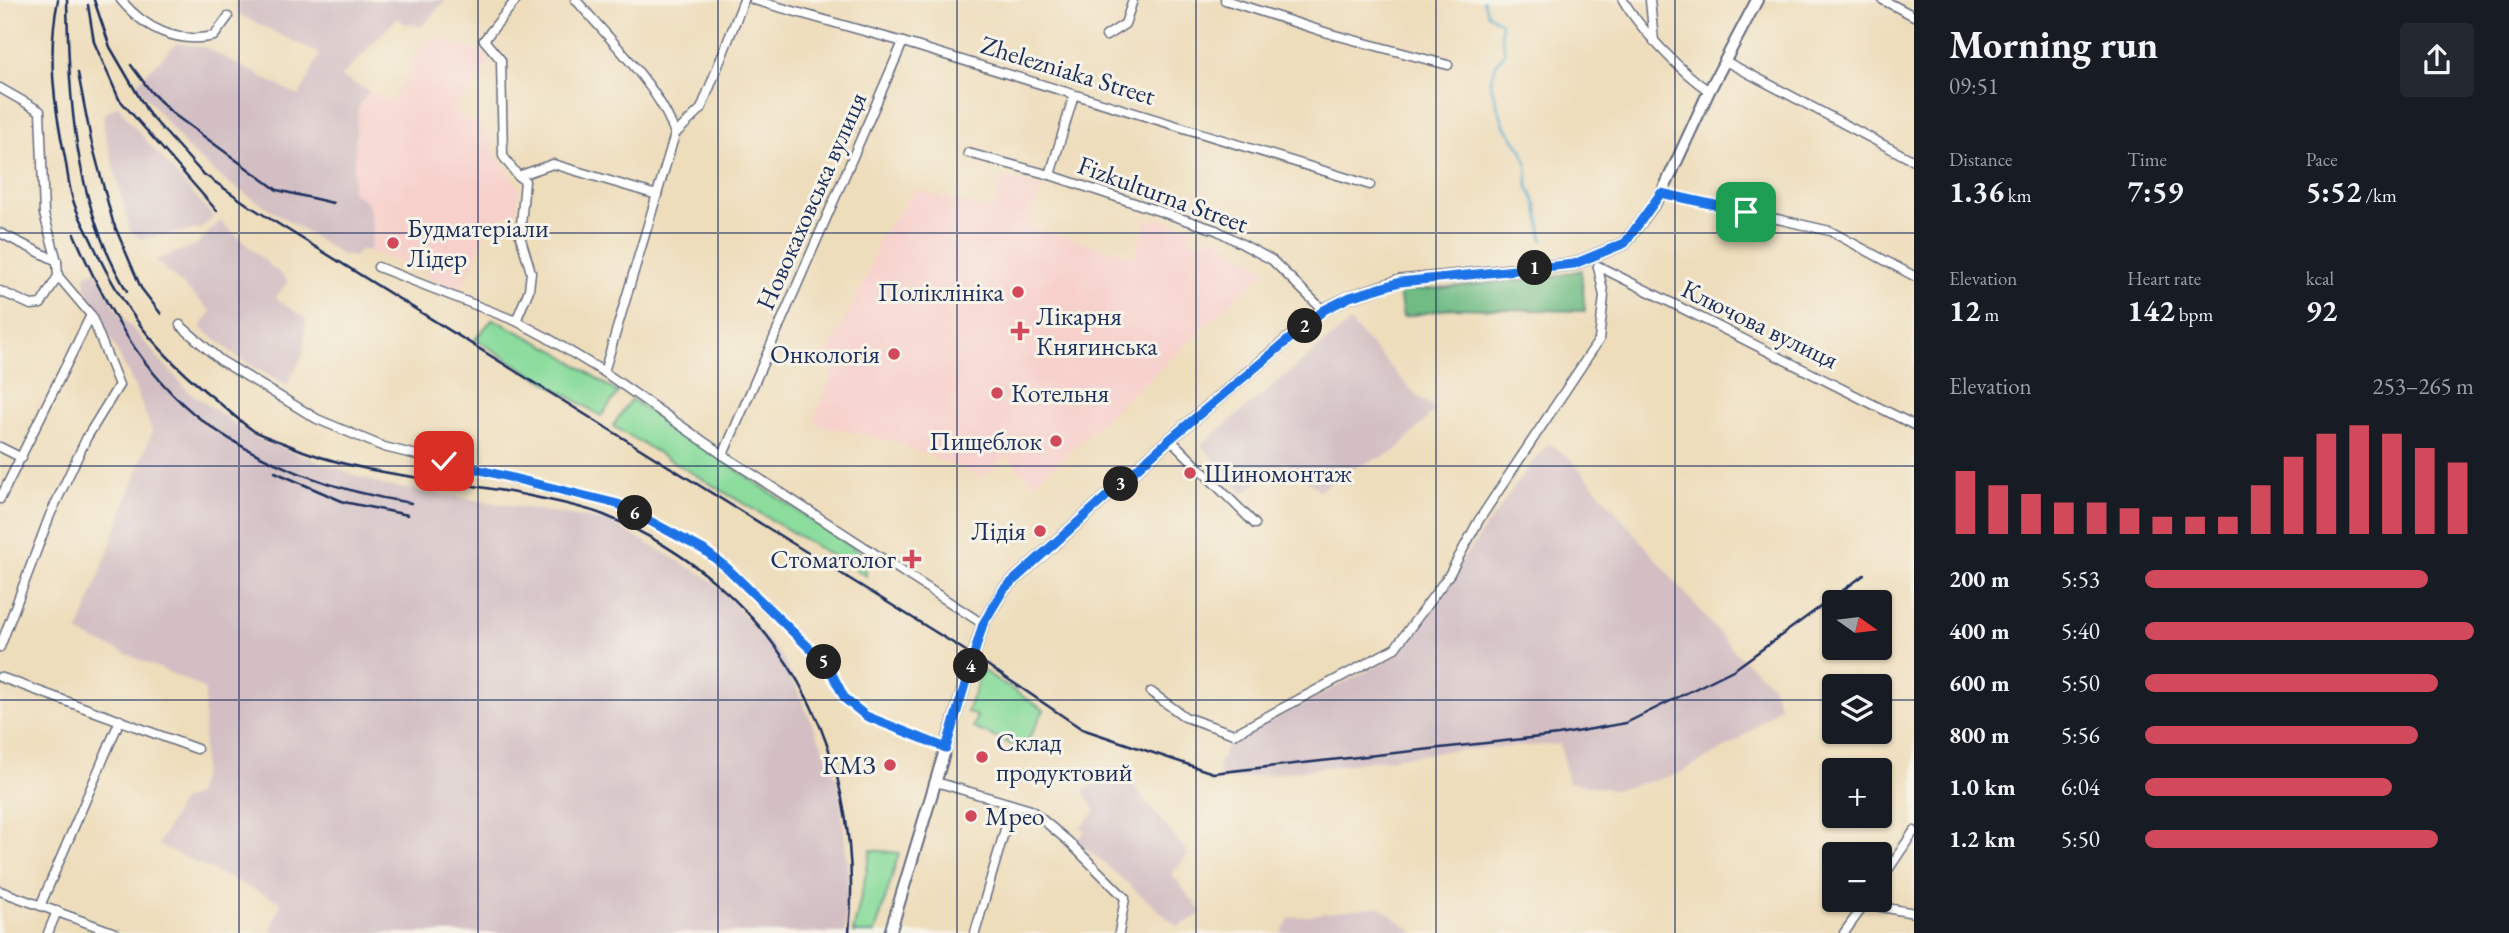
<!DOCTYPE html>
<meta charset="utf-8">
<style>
body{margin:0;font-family:"EB Garamond",serif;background:#242831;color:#f1f3f6;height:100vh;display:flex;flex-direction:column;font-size:26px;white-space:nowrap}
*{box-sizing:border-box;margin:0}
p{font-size:23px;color:#9ea1a6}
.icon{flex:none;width:38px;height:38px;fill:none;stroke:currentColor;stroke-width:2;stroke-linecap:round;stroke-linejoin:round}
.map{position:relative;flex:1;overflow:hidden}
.drawer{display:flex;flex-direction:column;background:#171b24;width:595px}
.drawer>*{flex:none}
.needle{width:46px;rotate:104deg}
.buttons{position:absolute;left:1822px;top:590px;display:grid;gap:14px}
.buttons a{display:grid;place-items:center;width:70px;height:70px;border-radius:7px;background:#171b24;box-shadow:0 2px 5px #0004;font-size:35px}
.pin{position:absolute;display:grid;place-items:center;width:60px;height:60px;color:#fff;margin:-30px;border-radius:14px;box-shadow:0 4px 10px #0006}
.km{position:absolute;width:35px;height:35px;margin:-18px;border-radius:50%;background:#222;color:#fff;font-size:19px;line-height:35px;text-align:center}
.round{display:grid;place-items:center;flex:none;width:74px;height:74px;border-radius:7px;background:#242831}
.overview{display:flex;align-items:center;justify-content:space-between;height:119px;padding:0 35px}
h1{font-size:38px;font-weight:700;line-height:52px}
.stats{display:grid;grid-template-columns:repeat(3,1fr);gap:10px;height:119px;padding:7px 35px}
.stats div{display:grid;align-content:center}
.stats b{font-size:30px;font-weight:700}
.stats small{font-size:19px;font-weight:400}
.stats p{font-size:19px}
.chart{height:196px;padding:14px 35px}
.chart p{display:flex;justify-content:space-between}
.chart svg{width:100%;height:126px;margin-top:7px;stroke:#d1495b;stroke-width:6}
ul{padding:0 35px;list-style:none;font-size:23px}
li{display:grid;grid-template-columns:112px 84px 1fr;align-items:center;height:52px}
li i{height:18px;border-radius:9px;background:#d1495b}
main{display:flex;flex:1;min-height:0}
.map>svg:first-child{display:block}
.built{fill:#f7d0cc}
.industrial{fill:#d2bec3}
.green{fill:#8bdc9d;stroke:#53867e;stroke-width:2}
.forest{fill:#70bc84;stroke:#467671;stroke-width:2}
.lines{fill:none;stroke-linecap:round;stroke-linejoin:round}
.stream{stroke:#4fa7cc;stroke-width:2.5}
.minor-casing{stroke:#656c7f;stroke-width:11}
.tertiary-casing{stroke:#656c7f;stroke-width:14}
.minor{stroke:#fff;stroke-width:8}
.tertiary{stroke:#fff;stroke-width:10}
.rail{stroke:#1b2f5e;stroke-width:2.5}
.route-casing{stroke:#fff;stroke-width:14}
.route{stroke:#1a73e8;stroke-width:9}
.grid{fill:none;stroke:#1b2f5e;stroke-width:2;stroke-opacity:0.55}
.poi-dot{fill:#d1495b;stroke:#f7f3e8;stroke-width:2.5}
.labels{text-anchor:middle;stroke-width:6;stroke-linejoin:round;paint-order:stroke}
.street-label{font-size:26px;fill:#1b2f5e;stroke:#f7f3e8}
.poi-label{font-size:26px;fill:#1b2f5e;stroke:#f7f3e8;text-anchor:start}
</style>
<main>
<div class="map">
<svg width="1914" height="933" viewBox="0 0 1914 933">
<rect width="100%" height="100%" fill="#f7f3e8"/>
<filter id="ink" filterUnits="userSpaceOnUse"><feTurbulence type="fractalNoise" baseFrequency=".0143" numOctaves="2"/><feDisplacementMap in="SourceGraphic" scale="14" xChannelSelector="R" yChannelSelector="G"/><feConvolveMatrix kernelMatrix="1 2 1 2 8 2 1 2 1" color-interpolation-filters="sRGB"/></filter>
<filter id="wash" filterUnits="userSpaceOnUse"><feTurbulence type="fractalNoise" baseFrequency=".00686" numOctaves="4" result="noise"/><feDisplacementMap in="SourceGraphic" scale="28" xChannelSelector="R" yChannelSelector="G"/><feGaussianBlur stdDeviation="1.57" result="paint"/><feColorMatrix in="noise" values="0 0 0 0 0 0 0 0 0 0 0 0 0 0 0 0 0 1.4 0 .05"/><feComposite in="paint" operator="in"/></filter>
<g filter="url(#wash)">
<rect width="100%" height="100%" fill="#edb"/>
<!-- built -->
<g class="built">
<path d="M438 37 486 55 489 64 458 106 460 118 475 122 486 131 490 136 495 153 520 188 517 210 495 221H490L461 290 423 276 426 271 420 267 368 252 373 231 352 191 358 108 369 91 392 101 408 72 411 59 429 39Z"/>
<path d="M1002 176 1041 187 1030 227 1135 257 1146 219 1153 221 1155 217 1190 228 1191 239 1200 244 1210 235 1256 262 1266 271 1034 484 1006 456 983 477 895 442 819 425 814 420 834 370 829 351 868 274 878 240 894 218 916 190 992 210Z"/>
</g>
<!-- industrial -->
<g class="industrial">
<path d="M237 0H446L422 27 403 23 398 17 341 77 369 91 358 108 352 191 368 203 373 231 369 250H359L355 257 342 255 224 180 188 149 136 84 177 43 204 47 299 96 320 54 238 14Z"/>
<path d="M118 105 129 121 214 217 200 229 141 239 130 230 104 130 103 115Z"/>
<path d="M220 221 288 281 276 298 306 319 303 355 287 386 239 358 201 328 211 311 155 260 195 246Z"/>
<path d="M96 270 118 312 189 392 258 439 382 485 608 521 705 576 723 591 783 658 839 784 848 873 845 933H277L271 930 281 902 158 845 181 801 196 795 203 770 205 691 198 685 78 633 152 431 134 385 86 289 85 275Z"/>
<path d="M1350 322 1418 397 1436 409 1396 451 1341 473 1320 491 1285 462 1244 493 1201 445Z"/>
<path d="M1549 444 1571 459 1736 653 1772 685 1780 706 1739 740 1678 774 1616 790 1568 782 1560 744 1447 751 1220 781 1218 765 1227 746 1243 735 1394 657 1530 465Z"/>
<path d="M1120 770 1189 854 1172 874 1202 913 1178 927 1077 840 1085 832 1081 827 1096 811 1083 791 1114 771Z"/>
<path d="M1379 906 1415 933H1280L1290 918Z"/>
</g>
<!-- green -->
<g class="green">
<path d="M493 319 558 352 618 393 601 416 475 339Z"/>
<path d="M631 399 864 555 866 576 613 426Z"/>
<path d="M982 670 1044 710 1023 749 973 728 977 716 967 712Z"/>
<path d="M871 850 899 853 875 933H853Z"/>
</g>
<!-- forest -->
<path class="forest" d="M1581 270 1585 311 1452 308 1403 317 1399 292 1554 277Z"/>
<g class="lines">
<!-- stream -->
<path class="stream" d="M1483 0 1488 14 1501 23V34L1505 53 1496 64 1491 80 1492 89 1504 125 1523 151 1527 166 1528 186 1537 206 1543 240"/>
</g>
</g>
<g filter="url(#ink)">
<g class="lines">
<!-- minor casing -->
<g class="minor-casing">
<g id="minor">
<path d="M121 0C145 29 177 44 214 36L228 17"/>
<path d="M576 0C608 38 660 87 675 134"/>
<path d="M754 0 903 42 1370 185"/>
<path d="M1225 0 1331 34 1448 65"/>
<path d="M1623 0C1640 29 1681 72 1709 91"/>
<path d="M1650 0 1654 41"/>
<path d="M1883 0 1914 16"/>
<path d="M1106 36 1125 24 1133 0"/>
<path d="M1725 61 1914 161"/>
<path d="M0 88 40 111 44 214 57 261 58 276 91 315 119 385 87 437 50 515 0 647"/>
<path d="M968 153 1050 175 1216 230 1272 260 1323 310"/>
<path d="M1050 175 1074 95"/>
<path d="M518 176 553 164 657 195"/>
<path d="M1662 193 1830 231 1914 276"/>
<path d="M0 233 57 261"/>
<path d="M1598 266 1914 425"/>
<path d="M378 267 516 321 546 337 604 372 723 455 983 624"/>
<path d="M0 291 31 305 41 304 58 276"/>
<path d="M516 321 529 290 531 272 520 236 525 181 518 176 503 156 501 60 484 40 516 0"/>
<path d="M180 325 220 360 317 419 384 447 618 504 704 550 726 567 828 666 844 699 866 716 946 748"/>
<path d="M604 372 675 134 701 109 744 0"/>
<path d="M1170 439 1255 524"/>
<path d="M0 447 22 458"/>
<path d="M723 455 903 42"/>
<path d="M0 499 91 315"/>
<path d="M0 677 197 749"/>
<path d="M1151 692 1185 717 1234 734 1395 648 1449 575 1479 520 1599 340 1604 296 1598 267"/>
<path d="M936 782 1031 810 1068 841 1125 898 1119 933"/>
<path d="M1880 882 1914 831"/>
<path d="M0 891 115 933"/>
<path d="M41 904 120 720"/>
<path d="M1865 904 1914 913"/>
<path d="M48 933 57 911"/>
<path d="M975 933 1012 805"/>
<path d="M1844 933 1867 901"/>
</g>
</g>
<!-- tertiary casing -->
<g class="tertiary-casing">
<path id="tertiary" d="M890 933 983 624 1004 589 1170 439 1323 310 1350 297 1400 281 1574 264 1625 243 1662 193 1709 91 1757 0"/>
</g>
<!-- minor -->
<use href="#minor" class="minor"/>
<!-- tertiary -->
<use href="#tertiary" class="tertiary"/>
<!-- rail -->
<g class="rail">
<path d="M58 0C47 53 54 106 65 158 68 174 69 191 75 206 80 219 87 231 93 244 124 312 157 353 216 400 228 410 240 422 254 431 264 436 275 440 286 444 363 478 448 478 530 496 554 501 581 506 604 515 778 587 866 748 849 933"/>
<path d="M67 0C69 100 74 203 127 291"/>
<path d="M94 0 110 47 149 114 202 173 251 207 974 656 1082 729 1213 773 1558 735 1626 723 1735 669 1864 575"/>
<path d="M88 5 94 42 119 99 217 211"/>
<path d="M131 65 151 92 172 113 277 190 333 203"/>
<path d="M78 73 91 140 113 222 141 288 161 314"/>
<path d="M74 234C104 303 142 375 203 421 262 465 339 492 411 503"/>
<path d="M275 472 344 502 408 515"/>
</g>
</g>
</g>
<g class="lines" filter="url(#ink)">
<!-- route casing -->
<g class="route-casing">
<path id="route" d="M444 461 618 504 704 550 726 567 828 666 845 699 866 716 946 748 983 624 1004 589 1170 439 1324 310 1350 297 1400 282 1574 264 1625 243 1661 193 1746 212"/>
</g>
<!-- route -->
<use href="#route" class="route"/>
</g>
<!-- grid -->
<path class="grid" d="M239 0V933M478 0V933M718 0V933M957 0V933M1196 0V933M1436 0V933M1675 0V933M0 233H1914M0 466H1914M0 700H1834M1880 700H1914"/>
<!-- markers -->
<g class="poi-dot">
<circle cx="393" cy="243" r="7"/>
<circle cx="1018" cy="292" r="7"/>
<path d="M1016.5 320.5h7v7h7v7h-7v7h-7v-7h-7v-7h7z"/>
<circle cx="894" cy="354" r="7"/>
<circle cx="997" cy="393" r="7"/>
<circle cx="1056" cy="441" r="7"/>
<circle cx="1190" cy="473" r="7"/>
<circle cx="1040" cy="531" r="7"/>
<path d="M908.5 548.5h7v7h7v7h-7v7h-7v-7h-7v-7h7z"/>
<circle cx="982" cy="757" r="7"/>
<circle cx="890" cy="765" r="7"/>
<circle cx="971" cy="816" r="7"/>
</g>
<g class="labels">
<!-- street labels -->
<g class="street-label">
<text transform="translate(1068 70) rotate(17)" y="9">Zhelezniaka Street</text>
<text transform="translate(1163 194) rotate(20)" y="9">Fizkulturna Street</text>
<text transform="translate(811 201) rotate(-66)" y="9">Новокаховська вулиця</text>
<text transform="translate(1760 324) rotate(26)" y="9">Ключова вулиця</text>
</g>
<!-- poi labels -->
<g class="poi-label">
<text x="407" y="237">Будматеріали<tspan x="407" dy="30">Лідер</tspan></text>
<text x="1004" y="301" text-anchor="end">Поліклініка</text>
<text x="1036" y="325">Лікарня<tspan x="1036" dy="30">Княгинська</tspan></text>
<text x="880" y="363" text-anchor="end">Онкологія</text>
<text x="1011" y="402">Котельня</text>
<text x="1042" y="450" text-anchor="end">Пищеблок</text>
<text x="1204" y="482">Шиномонтаж</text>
<text x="1026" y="540" text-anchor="end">Лідія</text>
<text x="896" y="568" text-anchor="end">Стоматолог</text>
<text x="996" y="751">Склад<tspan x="996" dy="30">продуктовий</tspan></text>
<text x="876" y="774" text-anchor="end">КМЗ</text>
<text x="985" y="825">Мрео</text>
</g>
</g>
</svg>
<div class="buttons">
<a><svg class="needle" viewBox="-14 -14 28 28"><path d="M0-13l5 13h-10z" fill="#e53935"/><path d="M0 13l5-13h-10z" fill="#9ea1a6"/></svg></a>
<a><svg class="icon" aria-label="layers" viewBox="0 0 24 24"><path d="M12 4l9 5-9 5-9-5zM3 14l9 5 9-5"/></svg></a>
<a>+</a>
<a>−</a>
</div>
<div class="pin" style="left:1746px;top:212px;background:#1e9e55"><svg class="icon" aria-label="arrive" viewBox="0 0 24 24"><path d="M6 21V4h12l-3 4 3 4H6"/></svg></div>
<div class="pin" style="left:444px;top:461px;background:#d93025"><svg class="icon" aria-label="check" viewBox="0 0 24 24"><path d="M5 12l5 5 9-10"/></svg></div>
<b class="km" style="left:1535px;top:268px">1</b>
<b class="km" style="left:1305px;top:326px">2</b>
<b class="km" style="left:1121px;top:484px">3</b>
<b class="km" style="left:971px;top:666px">4</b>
<b class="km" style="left:824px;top:662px">5</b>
<b class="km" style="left:635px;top:513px">6</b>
</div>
<section class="drawer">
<div class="overview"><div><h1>Morning run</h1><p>09:51</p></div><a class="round"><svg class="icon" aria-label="share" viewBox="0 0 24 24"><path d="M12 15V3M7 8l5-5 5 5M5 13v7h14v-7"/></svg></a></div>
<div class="stats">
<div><p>Distance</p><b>1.36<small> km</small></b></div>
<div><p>Time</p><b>7:59</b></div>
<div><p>Pace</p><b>5:52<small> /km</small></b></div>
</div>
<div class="stats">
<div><p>Elevation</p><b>12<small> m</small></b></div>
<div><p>Heart rate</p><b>142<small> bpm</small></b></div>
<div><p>kcal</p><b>92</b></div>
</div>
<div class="chart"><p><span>Elevation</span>253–265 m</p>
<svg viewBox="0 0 160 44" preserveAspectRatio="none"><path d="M5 44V22M15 44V27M25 44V30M35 44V33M45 44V33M55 44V35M65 44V38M75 44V38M85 44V38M95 44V27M105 44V17M115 44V9M125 44V6M135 44V9M145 44V14M155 44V19"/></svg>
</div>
<ul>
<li><b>200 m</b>5:53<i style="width:86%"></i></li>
<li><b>400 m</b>5:40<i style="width:100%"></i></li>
<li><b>600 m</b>5:50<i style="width:89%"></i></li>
<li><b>800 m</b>5:56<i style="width:83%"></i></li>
<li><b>1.0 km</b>6:04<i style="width:75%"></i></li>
<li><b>1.2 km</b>5:50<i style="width:89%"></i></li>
</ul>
</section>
</main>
